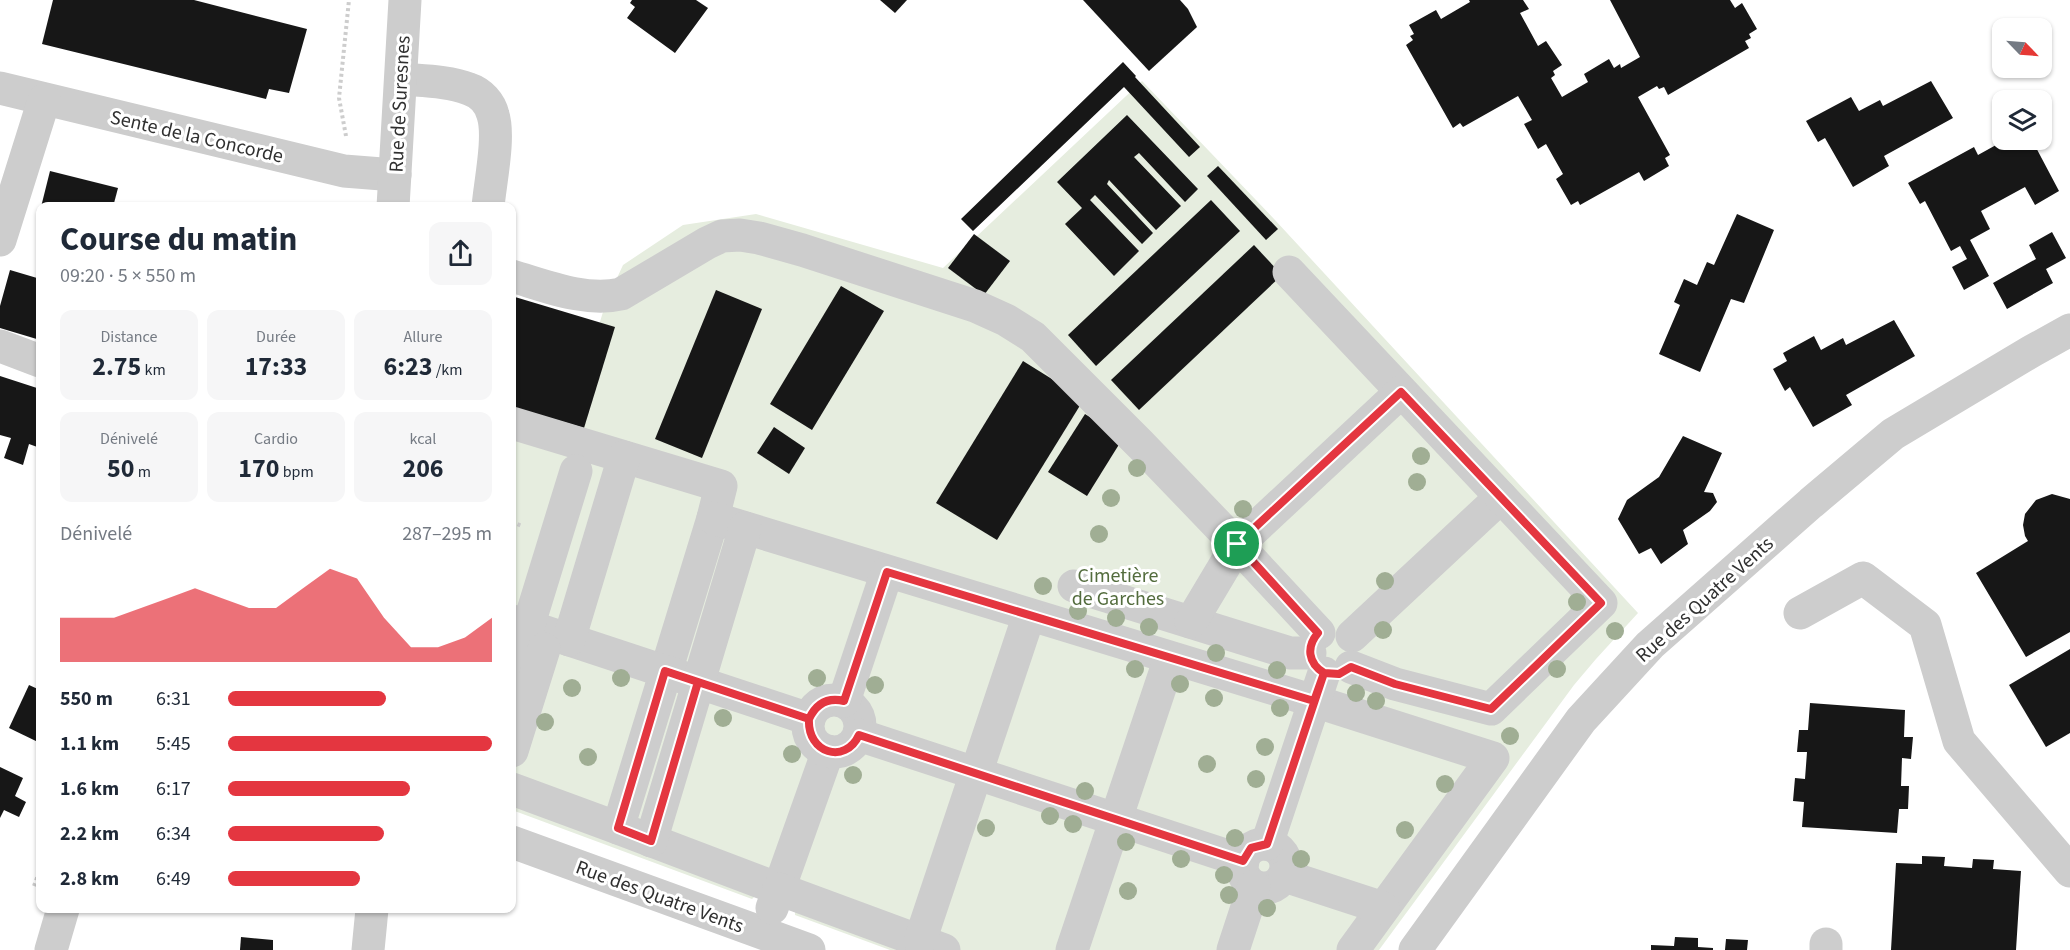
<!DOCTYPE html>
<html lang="fr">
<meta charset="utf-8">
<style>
body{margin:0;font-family:"Source Sans 3",sans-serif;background:#f6f6f7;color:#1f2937;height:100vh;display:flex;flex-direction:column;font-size:22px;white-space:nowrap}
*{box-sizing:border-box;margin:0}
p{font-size:20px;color:#747a83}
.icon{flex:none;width:33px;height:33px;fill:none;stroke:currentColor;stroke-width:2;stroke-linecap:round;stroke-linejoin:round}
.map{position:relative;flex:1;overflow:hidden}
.drawer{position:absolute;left:36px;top:202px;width:480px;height:711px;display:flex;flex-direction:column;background:#fff;border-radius:12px;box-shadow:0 2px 4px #0004}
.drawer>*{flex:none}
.needle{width:39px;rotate:115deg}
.buttons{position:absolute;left:1992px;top:18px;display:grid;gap:12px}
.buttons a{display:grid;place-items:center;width:60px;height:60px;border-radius:12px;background:#fff;box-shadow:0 2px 4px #0004;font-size:30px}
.pin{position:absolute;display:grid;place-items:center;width:51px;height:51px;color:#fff;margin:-26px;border:3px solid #fff;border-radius:50%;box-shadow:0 2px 6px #0007}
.round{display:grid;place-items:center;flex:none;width:63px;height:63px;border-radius:12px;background:#f6f6f7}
.headline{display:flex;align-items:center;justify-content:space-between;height:102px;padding:0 24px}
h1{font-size:33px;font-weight:700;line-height:45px}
.figures{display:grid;grid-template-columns:repeat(3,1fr);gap:9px;height:102px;padding:6px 24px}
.figures div{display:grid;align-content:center;border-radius:12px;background:#f6f6f7;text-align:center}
.figures b{font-size:26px;font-weight:700}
.figures small{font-size:16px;font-weight:400}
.figures p{font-size:16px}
.chart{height:168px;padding:12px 24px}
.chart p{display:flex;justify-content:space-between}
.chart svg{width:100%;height:108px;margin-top:6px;fill:#e43640;opacity:.7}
ul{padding:0 24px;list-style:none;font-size:20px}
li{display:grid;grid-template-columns:96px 72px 1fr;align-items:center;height:45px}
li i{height:15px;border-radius:8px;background:#e43640}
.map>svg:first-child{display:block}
.green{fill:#e6eddf}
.building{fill:#171717}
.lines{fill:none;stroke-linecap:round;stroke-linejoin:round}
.path{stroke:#cdcdcd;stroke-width:4;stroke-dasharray:3 3;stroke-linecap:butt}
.minor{stroke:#cdcdcd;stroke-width:33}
.tree{fill:#a0ae94}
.route-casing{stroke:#fff;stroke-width:12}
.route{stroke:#e43640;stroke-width:8}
.labels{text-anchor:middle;stroke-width:6;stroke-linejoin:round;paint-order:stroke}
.street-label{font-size:20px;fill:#303030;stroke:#fff}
.park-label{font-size:20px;fill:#536c3d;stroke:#fff}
</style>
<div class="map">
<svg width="2070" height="950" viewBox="0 0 2070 950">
<rect width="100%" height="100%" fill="#fff"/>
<!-- green -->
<path class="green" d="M1142 81 1275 220 1638 613 1596 659 1574 685 1379 950H890L795 915V907L757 894 752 899 512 810V410L568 427 606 302 623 265 683 225 756 214 943 268Z"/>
<!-- building -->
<g class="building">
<path d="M53 0H194L307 29 289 93 269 89 266 99 42 44Z"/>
<path d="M632 0H696L708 8 675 53 627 18 635 7 630 3Z"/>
<path d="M880 0H907L895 13Z"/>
<path d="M1083 0H1180L1188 9 1197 27 1149 71Z"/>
<path d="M1469 0H1523L1529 9 1520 13 1538 46 1546 41 1562 65 1553 71 1555 75 1551 78 1562 97 1588 82 1584 74 1609 59 1614 68 1620 64 1621 68 1640 57 1610 0H1730L1735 8 1742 3 1757 29 1749 34 1751 38 1745 41 1749 48 1668 95 1664 87 1659 89 1657 86 1638 97 1670 155 1665 158 1669 166 1644 181 1639 172 1580 205 1578 201 1571 205 1556 179 1563 174 1546 144 1538 149 1524 124 1532 120 1518 96 1463 127 1460 123 1453 128 1406 45 1413 40 1410 36 1414 34 1409 25 1436 10 1441 19 1470 2Z"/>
<path d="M1123 62 1136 76 1135 77 1200 147 1189 157 1124 87 973 231 961 219Z"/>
<path d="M1931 81 1953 118 1884 156 1889 166 1853 187 1825 138 1818 142 1806 121 1851 97 1859 111 1880 100 1883 106Z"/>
<path d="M1127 115 1198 189 1185 202 1139 153 1134 157 1181 206 1156 230 1109 180 1107 184 1153 233 1142 244 1095 195 1090 200 1139 251 1114 276 1065 224 1082 208 1057 182Z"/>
<path d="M2005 140H2032L2059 191 2035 205 2025 187 1981 211 1990 229 1970 240 1989 276 1964 290 1952 267 1967 259 1960 246 1951 251 1925 201 1920 204 1908 183 1974 147 1978 155Z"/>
<path d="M1218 166 1278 229 1266 240 1207 176Z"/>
<path d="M50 171 118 188 113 207H41Z"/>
<path d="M1211 200 1240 231 1096 366 1068 335Z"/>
<path d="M1737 214 1774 230 1744 303 1731 299 1700 372 1659 354 1680 305 1674 302 1684 279 1697 285 1707 262 1714 265Z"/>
<path d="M2052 232 2066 258 2046 269 2053 283 2007 309 1993 283 2036 259 2029 245Z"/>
<path d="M974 234 1010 261 984 295 948 268Z"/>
<path d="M1254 245 1282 275 1139 410 1111 380Z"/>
<path d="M40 267V340L0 328V306L10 270 37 278Z"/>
<path d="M841 286 884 311 812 430 770 404Z"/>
<path d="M716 290 762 309 702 458 655 439Z"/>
<path d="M515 297 615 327 584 428 512 407V309Z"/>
<path d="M1894 320 1915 356 1846 395 1852 405 1813 427 1790 387 1785 391 1773 369 1787 361 1783 353 1814 336 1821 350 1843 338 1846 345Z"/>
<path d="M1023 361 1084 399 997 540 936 503Z"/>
<path d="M0 376 40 389V448L29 444 23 465 4 458 11 438 0 435Z"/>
<path d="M1085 414 1123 438 1087 496 1048 472Z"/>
<path d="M774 427 805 448 789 474 757 453Z"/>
<path d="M1683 436 1722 453 1704 492 1713 493 1717 502 1710 511 1683 530 1688 544 1661 564 1651 548 1639 554 1618 519 1627 500 1659 477Z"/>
<path d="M2052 494 2070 499V632L2026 657 1976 573 2028 541 2025 536 2023 525 2025 514 2036 500Z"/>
<path d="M2070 649V733L2046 747 2009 685Z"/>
<path d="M29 685 40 690V743L9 728Z"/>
<path d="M1810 703 1905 710 1904 737H1913L1911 759 1902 758 1901 786H1909L1908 809H1899L1897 833 1802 827 1804 802 1793 801 1795 778 1805 779 1807 752H1797L1799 730H1808Z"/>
<path d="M0 767 23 778 15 796 26 802 19 817 4 810 0 818Z"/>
<path d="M1922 856 1945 857 1944 866 1972 868 1973 859 1994 860 1993 869 2021 871 2016 950H1891L1896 863 1922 864Z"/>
<path d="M241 937 273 940V950H240Z"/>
<path d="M1675 937 1698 938V947L1713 948V950H1651V945L1674 946Z"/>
<path d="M1726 939 1748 940 1747 950H1725Z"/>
</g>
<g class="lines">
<!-- path -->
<g class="path">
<path d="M346 136 339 98 349 0"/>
<path d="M512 522 522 526"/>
<path d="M34 886 40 870"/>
</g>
<!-- minor -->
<g class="minor">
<path d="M401 79C424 81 448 81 469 89 481 93 490 103 493 115 500 137 490 183 488 207"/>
<path d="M0 88 344 171 395 175"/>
<path d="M393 207 405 0"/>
<path d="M0 240 44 100"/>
<path d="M1289 272 1501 497 1352 636"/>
<path d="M512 276C546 286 585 302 621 294L707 243 722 236 740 235 759 238 802 250 975 306 1006 320 1033 337 1141 445 1237 545 1319 633"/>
<path d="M0 346 40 361"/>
<path d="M512 423 721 486 713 518 618 828 779 889 828 751"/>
<path d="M713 518 1314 701 1493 758 1353 950"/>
<path d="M1074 586 1290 653H1310"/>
<path d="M1800 613 1863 578 1925 625 1959 741 2070 871"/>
<path d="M512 621 809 719"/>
<path d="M1191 622 1237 545 1401 392"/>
<path d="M569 640 624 457"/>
<path d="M1351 667 1395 684 1491 709 1601 603 1501 497"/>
<path d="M512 679 576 471"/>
<circle cx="834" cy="726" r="26"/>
<path d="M844 701 887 572"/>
<path d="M859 735 1243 861"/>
<path d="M512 751 544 649"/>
<path d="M512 789 618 828"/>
<path d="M651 841 745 528"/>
<path d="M512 842 809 950"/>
<circle cx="1264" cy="866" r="22"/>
<path d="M1267 844 1324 673"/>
<path d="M1285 876 1383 908"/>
<path d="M772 908 779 889 944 950"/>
<path d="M920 941 1029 615"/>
<path d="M51 950 63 909"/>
<path d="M368 950 372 909"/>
<path d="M1072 950 1170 658"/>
<path d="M1233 950 1254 886"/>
<path d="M1415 950 1581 720 1650 645 1811 503 1893 434 2032 351 2070 330"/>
<path d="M1826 950V944"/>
</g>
</g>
<!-- trees -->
<g class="tree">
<circle cx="1421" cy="456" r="9"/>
<circle cx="1137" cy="468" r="9"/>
<circle cx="1417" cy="482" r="9"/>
<circle cx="1111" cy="498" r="9"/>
<circle cx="1243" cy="509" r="9"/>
<circle cx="1099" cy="534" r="9"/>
<circle cx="1385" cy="581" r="9"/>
<circle cx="1043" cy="586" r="9"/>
<circle cx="1577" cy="602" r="9"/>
<circle cx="1078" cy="611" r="9"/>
<circle cx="1116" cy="618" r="9"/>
<circle cx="1149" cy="627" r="9"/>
<circle cx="1383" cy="630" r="9"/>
<circle cx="1615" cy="631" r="9"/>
<circle cx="1216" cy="653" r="9"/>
<circle cx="1135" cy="669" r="9"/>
<circle cx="1557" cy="669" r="9"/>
<circle cx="1277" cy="670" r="9"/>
<circle cx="621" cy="678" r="9"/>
<circle cx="817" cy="678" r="9"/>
<circle cx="1180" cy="684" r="9"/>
<circle cx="875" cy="685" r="9"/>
<circle cx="572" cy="688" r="9"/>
<circle cx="1356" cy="693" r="9"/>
<circle cx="1214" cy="698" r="9"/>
<circle cx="1376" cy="701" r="9"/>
<circle cx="1280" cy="708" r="9"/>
<circle cx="723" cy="718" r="9"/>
<circle cx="545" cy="722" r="9"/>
<circle cx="1510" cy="736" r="9"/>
<circle cx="1265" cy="747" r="9"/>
<circle cx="792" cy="754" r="9"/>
<circle cx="588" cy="757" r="9"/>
<circle cx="1207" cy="764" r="9"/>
<circle cx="853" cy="775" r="9"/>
<circle cx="1256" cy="779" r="9"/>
<circle cx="1445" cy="784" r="9"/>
<circle cx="1085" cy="791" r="9"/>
<circle cx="1050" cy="816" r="9"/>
<circle cx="1073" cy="824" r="9"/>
<circle cx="986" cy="828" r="9"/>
<circle cx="1405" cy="830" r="9"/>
<circle cx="1235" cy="838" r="9"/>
<circle cx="1126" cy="842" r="9"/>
<circle cx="1181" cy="859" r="9"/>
<circle cx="1301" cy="859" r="9"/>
<circle cx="1224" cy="875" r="9"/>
<circle cx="1128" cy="891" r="9"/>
<circle cx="1229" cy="895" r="9"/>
<circle cx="1267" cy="908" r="9"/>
</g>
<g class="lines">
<!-- route casing -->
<g class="route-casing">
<path id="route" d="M1237 544 1318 633C1306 647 1308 663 1324 673L1314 701 887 572 844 701C827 697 816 704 809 719L698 682 651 841 618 828 665 671 809 719C807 753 845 765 859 735L1243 861 1251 848 1267 844 1324 673 1339 674 1351 667 1395 684 1491 709 1601 603 1401 392 1237 544"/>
</g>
<!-- route -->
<use href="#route" class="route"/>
</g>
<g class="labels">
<!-- street labels -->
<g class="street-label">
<text transform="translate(399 104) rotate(-87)" y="7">Rue de Suresnes</text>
<text transform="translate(197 136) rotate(13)" y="7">Sente de la Concorde</text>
<text transform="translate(1704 599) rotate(-42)" y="7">Rue des Quatre Vents</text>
<text transform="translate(660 896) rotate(20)" y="7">Rue des Quatre Vents</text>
</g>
<!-- park labels -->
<g class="park-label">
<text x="1118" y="582">Cimetière<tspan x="1118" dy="23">de Garches</tspan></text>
</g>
</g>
</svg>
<div class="buttons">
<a><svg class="needle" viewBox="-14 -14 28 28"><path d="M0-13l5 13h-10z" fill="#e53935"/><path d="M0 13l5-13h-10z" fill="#747a83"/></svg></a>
<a><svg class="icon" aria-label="layers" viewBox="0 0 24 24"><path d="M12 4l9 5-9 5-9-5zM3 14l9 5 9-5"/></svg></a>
</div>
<div class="pin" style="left:1237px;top:544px;background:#1e9e55"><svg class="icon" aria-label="arrive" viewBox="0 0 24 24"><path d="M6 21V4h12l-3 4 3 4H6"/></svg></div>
<section class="drawer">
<div class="headline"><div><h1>Course du matin</h1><p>09:20 · 5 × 550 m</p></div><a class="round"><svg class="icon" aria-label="share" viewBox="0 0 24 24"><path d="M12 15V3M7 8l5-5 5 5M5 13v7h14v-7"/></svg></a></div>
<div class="figures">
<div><p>Distance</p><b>2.75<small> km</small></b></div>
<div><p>Durée</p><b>17:33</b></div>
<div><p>Allure</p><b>6:23<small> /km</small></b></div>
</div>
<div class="figures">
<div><p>Dénivelé</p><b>50<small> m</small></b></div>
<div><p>Cardio</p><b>170<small> bpm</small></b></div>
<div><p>kcal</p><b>206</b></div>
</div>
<div class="chart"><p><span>Dénivelé</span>287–295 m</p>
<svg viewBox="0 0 160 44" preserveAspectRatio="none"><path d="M0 44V26L10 26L20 26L30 22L40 18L50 14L60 18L70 22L80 22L90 14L100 6L110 10L120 26L130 38L140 38L150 34L160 26V44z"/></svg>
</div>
<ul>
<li><b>550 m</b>6:31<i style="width:60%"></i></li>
<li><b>1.1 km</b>5:45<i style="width:100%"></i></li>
<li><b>1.6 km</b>6:17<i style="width:69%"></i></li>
<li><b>2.2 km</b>6:34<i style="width:59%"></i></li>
<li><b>2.8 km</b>6:49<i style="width:50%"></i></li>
</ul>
</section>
</div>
